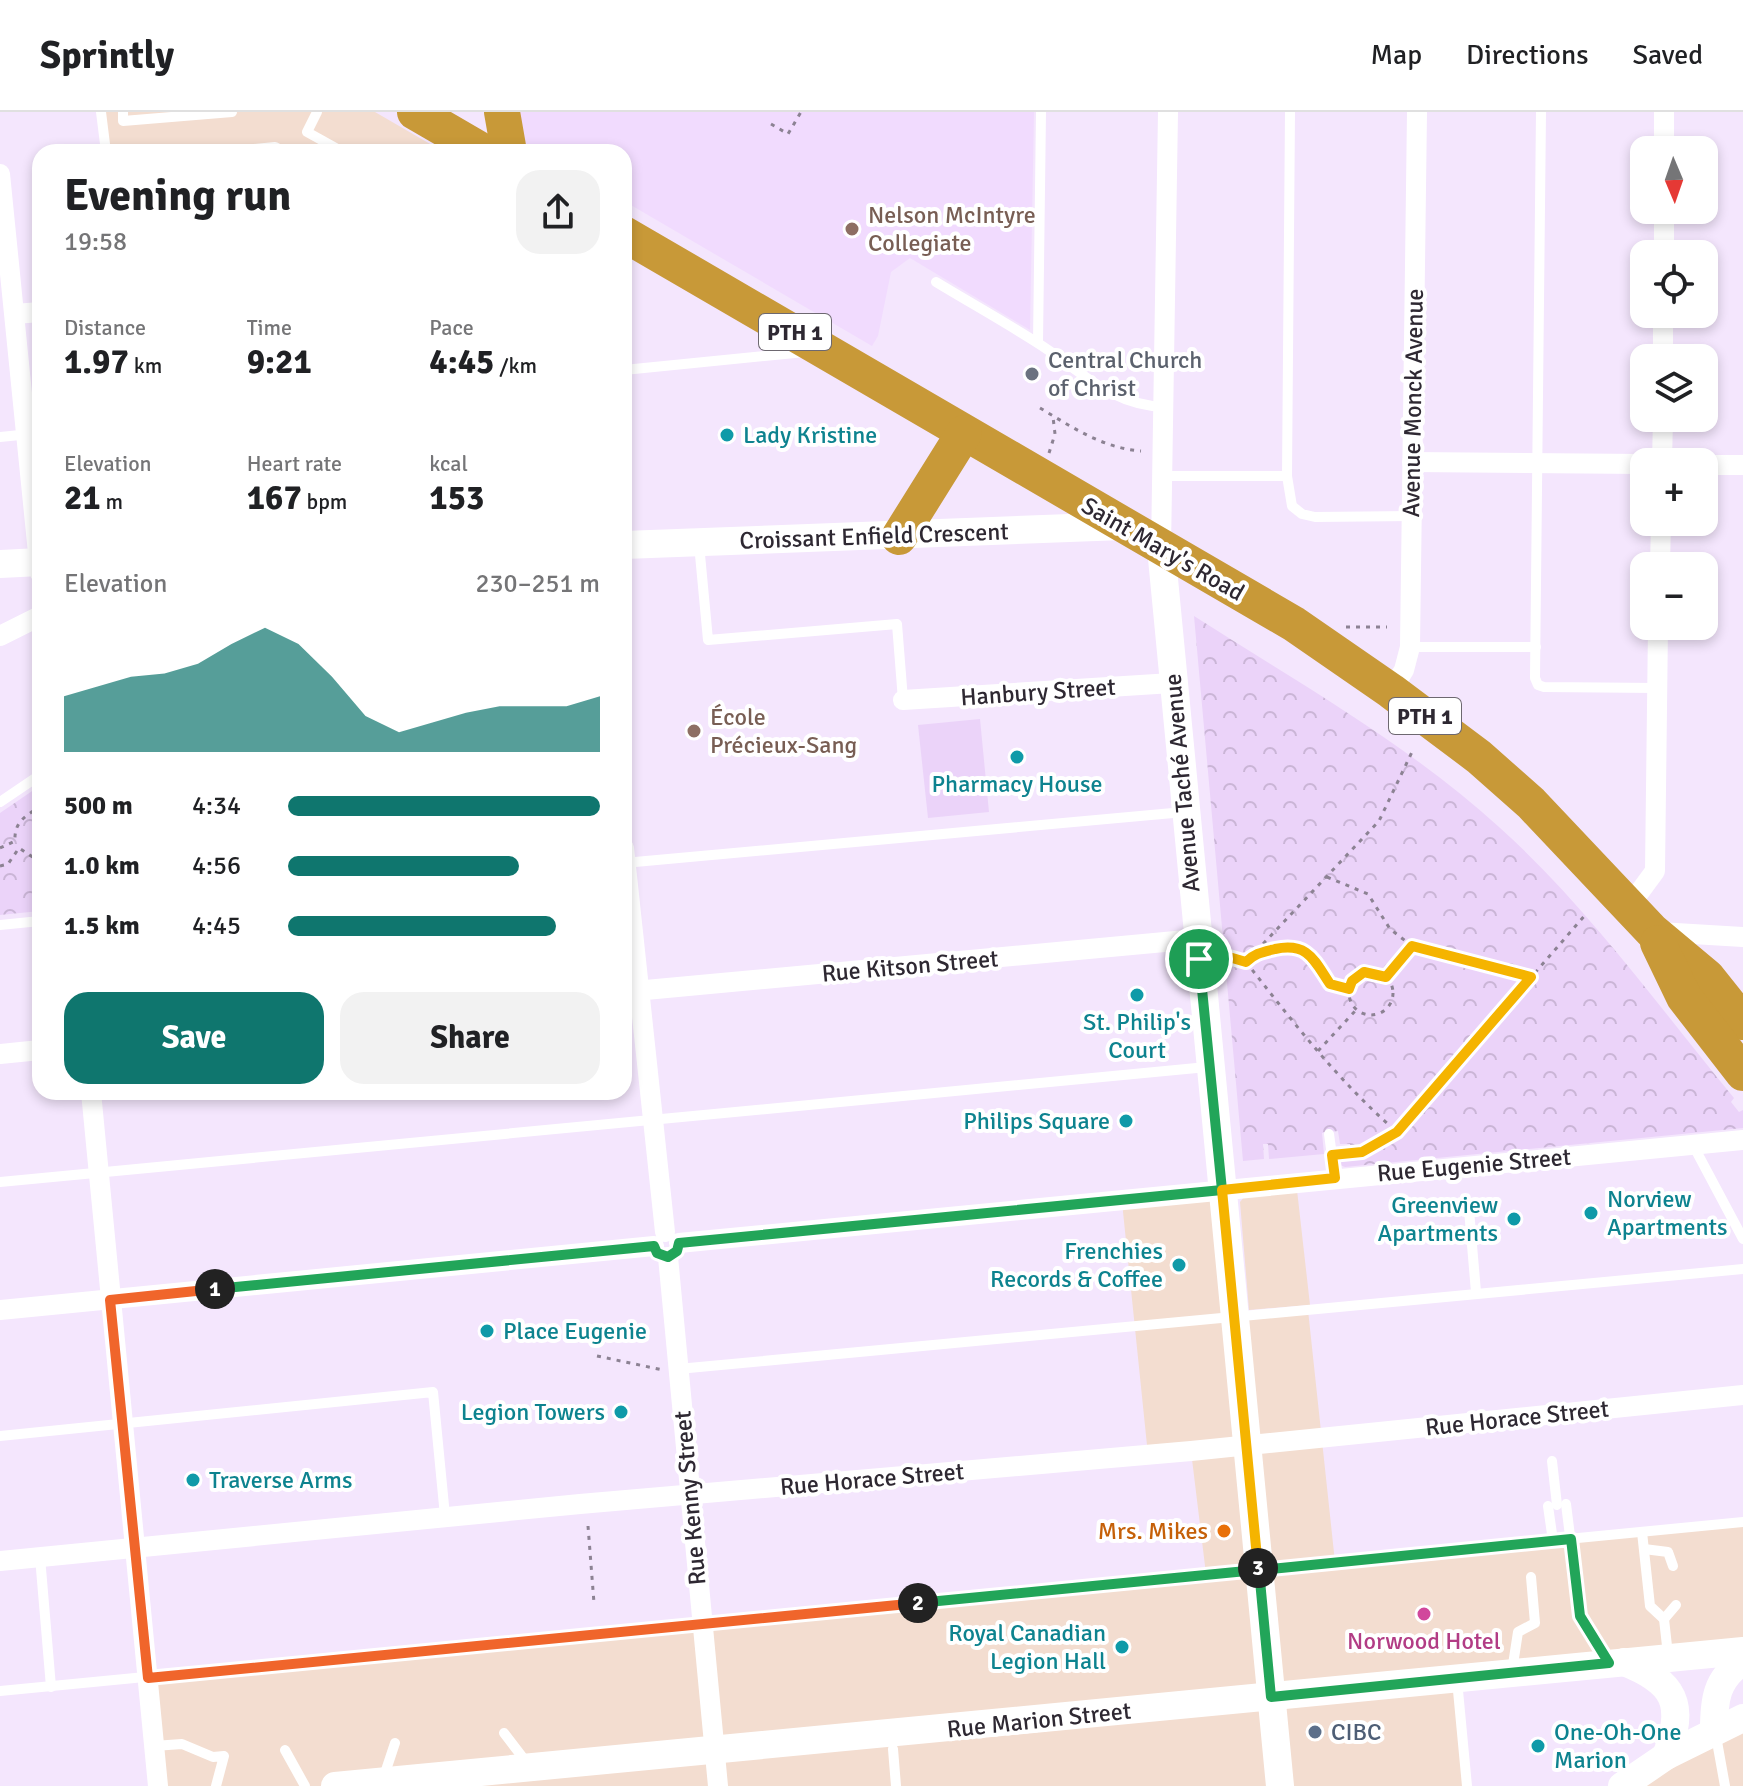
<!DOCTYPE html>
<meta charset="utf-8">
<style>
body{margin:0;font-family:Signika,sans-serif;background:#f2f2f2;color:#202124;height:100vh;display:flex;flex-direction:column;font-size:30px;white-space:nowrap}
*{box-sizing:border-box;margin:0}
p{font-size:26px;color:#757577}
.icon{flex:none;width:44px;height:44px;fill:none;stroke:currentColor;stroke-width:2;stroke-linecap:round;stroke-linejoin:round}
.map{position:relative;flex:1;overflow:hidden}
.drawer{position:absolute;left:32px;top:32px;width:600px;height:956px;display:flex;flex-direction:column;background:#fff;border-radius:24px;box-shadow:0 4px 12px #0003}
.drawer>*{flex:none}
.needle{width:52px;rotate:178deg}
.tools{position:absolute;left:1630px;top:24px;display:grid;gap:16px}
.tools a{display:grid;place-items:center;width:88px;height:88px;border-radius:16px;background:#fff;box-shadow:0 4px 12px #0003;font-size:40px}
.pin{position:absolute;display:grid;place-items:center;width:68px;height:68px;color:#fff;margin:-34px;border:4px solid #fff;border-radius:50%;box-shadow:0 2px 8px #0007}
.km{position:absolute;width:40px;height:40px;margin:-20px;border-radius:50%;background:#222;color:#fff;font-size:22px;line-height:40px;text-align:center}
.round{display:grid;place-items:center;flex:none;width:84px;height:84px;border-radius:24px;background:#f2f2f2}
.overview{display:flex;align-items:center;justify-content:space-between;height:136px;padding:0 32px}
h1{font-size:44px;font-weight:700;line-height:60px}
.stats{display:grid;grid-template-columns:repeat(3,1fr);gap:12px;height:136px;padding:8px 32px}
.stats div{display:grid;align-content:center}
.stats b{font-size:34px;font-weight:700}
.stats small{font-size:22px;font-weight:400}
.stats p{font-size:22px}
.chart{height:224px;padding:16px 32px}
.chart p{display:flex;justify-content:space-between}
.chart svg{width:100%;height:144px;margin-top:8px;fill:#0f766e;opacity:.7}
.primary-button{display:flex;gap:16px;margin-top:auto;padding:16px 32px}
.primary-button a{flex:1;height:92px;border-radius:24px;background:#0f766e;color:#fff;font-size:32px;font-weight:700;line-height:92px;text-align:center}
.primary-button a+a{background:#f2f2f2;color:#202124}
ul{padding:0 32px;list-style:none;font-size:26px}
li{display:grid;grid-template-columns:128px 96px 1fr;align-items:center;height:60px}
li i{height:20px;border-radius:10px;background:#0f766e}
header{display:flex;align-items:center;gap:48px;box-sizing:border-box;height:112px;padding:0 40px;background:#fff;border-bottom:2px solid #e0e0e0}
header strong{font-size:38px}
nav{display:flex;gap:44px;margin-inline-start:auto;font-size:28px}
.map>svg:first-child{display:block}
.commercial{fill:#f3ddd0}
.built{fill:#f1dbfe}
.park{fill:url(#park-crowns)}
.garden{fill:#ebd3f9}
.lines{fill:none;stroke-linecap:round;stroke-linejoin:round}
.path{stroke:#8c8293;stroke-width:3;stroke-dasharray:4 6;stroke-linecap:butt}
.lane{stroke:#fff;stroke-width:10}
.street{stroke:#fff;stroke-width:20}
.secondary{stroke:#fff;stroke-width:28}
.highway{stroke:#c89938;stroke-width:36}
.split-1-casing{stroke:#fff;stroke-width:16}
.split-2-casing{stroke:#fff;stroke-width:16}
.split-3-casing{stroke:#fff;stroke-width:16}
.split-4-casing{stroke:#fff;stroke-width:16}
.split-1{stroke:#22a559;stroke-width:10}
.split-2{stroke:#f0652b;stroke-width:10}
.split-3{stroke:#22a559;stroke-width:10}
.split-4{stroke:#f5b400;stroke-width:10}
.education-dot{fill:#8d6e63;stroke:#fff;stroke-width:3}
.worship-dot{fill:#6b7280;stroke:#fff;stroke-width:3}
.culture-dot{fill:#0f9aa8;stroke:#fff;stroke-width:3}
.food-dot{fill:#e8710a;stroke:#fff;stroke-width:3}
.hotel-dot{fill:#d1479c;stroke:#fff;stroke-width:3}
.service-dot{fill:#5c6f8a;stroke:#fff;stroke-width:3}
.labels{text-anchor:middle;stroke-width:8;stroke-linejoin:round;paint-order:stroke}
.shield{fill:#fff;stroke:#6d6870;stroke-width:2}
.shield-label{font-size:22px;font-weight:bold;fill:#2e2832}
.education-label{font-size:24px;fill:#785e54;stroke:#fff;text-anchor:start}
.worship-label{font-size:24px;fill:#5b616d;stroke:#fff;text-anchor:start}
.street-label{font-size:24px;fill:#2e2832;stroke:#fff}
.culture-label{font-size:24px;fill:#0d838f;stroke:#fff;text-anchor:start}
.food-label{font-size:24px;fill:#c56008;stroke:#fff;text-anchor:end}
.hotel-label{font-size:24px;fill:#b23c85;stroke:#fff}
.service-label{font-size:24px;fill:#4e5e75;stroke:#fff;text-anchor:start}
</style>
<header>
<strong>Sprintly</strong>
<nav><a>Map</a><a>Directions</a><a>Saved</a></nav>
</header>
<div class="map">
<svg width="1743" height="1674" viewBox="0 0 1743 1674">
<defs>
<pattern id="park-crowns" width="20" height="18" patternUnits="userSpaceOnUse" patternTransform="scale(2)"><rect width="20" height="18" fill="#ebd3f9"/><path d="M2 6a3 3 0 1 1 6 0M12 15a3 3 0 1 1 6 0" fill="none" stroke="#cab5d6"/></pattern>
</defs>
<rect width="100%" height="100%" fill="#f4e6fd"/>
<!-- commercial -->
<g class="commercial">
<path d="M103 0H375L444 40H288L276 33 210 40H107Z"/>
<path d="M1222 1078 1232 1203 1308 1198 1335 1450 1743 1410V1538L1457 1567 1467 1674H158L148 1566 1206 1462 1191 1339 1148 1343 1122 1090Z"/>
<path d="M1297 1078 1310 1193 1249 1198 1240 1090 1244 1085Z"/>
<path d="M1743 1606V1674H1622Z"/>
</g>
<!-- built -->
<path class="built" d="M508 0H1034L1030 218 910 146 891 160 878 224 872 234 624 89V40H541L510 22Z"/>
<!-- park -->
<g class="park">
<path d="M1194 504C1297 570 1408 632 1499 715 1587 794 1659 895 1734 986L1731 990 1739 1000 1743 998V1016L1345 1055 1340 1053 1337 1045 1351 1044 1350 1032H1340L1338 1019 1322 1021 1324 1042 1269 1047 1268 1032H1263L1264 1047 1243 1049Z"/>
<path d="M38 675 40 799 0 803V701Z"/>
</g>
<!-- garden -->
<path class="garden" d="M980 607 989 700 928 706 918 613Z"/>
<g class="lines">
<!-- path -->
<g class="path">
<path d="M771 12 788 22 801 0"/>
<path d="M1040 296C1072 315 1102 336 1141 339"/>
<path d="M1049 341 1055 322 1053 305"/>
<path d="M1346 515H1387"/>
<path d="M0 736 15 729C14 710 25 704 40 695"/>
<path d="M0 754 8 752 19 736 34 746 36 754 40 753"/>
<path d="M1327 765 1368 782 1390 817 1412 834 1530 865"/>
<path d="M1254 842C1305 831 1302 830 1330 872L1349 877"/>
<path d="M1222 843 1246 850 1379 709 1412 640"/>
<path d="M1246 850C1293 910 1339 970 1397 1020"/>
<circle cx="1371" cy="881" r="22"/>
<path d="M1386 865 1412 834"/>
<path d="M1318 939 1356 898"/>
<path d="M1343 1042 1362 1040 1397 1020 1586 802"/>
<path d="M597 1244 663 1258"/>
<path d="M588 1414 594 1491"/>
</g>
<!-- lane -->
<g class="lane">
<path d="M101 0 106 40"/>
<path d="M123 0V9L232 0"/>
<path d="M317 0 307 20 343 40"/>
<path d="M1290 0 1287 364 1292 394 1302 402 1315 405 1412 404"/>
<path d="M1541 0 1535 566 1538 573 1544 575 1657 576"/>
<path d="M222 40 275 35 285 40"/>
<path d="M936 170C969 190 1003 209 1036 230 1081 258 1109 293 1165 295"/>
<path d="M1038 231 1041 0"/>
<path d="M624 258 805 240"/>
<path d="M0 325 40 321"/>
<path d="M1164 364H1287"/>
<path d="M699 432 708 528 897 512 903 588"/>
<path d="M1410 535H1536"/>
<path d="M0 690 40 663"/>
<path d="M624 751 1184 700"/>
<path d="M0 813 40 809"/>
<path d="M1329 1022 1335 1066"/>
<path d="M1693 1033 1743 1127"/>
<path d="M0 1070 1207 955"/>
<path d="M1469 1098 1476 1180"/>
<path d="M678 1257 1743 1157"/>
<path d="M0 1324 433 1280 445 1404"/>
<path d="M1552 1349 1557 1393"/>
<path d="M1566 1392 1580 1504 1608 1549"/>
<path d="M1548 1394 1553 1429"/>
<path d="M1642 1420 1650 1494 1664 1507 1668 1543"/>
<path d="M1644 1437 1668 1440 1673 1454"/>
<path d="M40 1445 51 1575"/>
<path d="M1664 1507 1676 1493"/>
<path d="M1512 1559 1518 1520 1535 1511 1531 1465"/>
<path d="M1457 1568 1467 1674"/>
<path d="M0 1579 1743 1410"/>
<path d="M504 1621 527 1651"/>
<path d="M1716 1624 1725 1674"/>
<path d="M154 1634 182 1632 213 1645 224 1644 216 1674"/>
<path d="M893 1637 896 1674"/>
<path d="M285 1638 305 1674"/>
<path d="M383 1667 395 1631"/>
</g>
<!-- street -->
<g class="street">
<path d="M1664 38V0"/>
<path d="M0 62 40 461"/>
<path d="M1664 142V98"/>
<path d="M15 202 40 200"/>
<path d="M1663 246V202"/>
<path d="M1412 350 1644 352"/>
<path d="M1662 350 1663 306"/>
<path d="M1704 353H1743"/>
<path d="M1161 436 1168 0"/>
<path d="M1660 454 1661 410"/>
<path d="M0 524 40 504"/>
<path d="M1391 579 1404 558 1410 535 1417 0"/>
<path d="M903 588 1172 571"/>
<path d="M624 736 665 1120"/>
<path d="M1630 793 1655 759 1658 514"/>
<path d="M1659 820 1743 825"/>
<path d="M624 880 1197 827"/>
<path d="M0 942 40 938"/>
<path d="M91 980 158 1674"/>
<path d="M679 1131 1743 1028"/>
<path d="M668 1145 718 1674"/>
<path d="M0 1198 654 1134"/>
<path d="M0 1449 580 1392 1191 1339 1743 1283"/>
</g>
<!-- secondary -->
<g class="secondary">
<path d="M624 433 1123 414"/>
<path d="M1161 436 1280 1674"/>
<path d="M0 452 40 450"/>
<path d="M1624 1550C1675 1570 1686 1592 1666 1644"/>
<path d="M1714 1618C1714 1588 1716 1567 1743 1549"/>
<path d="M335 1674 1743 1539"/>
<path d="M1622 1674 1666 1644 1743 1606"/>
</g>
<!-- highway -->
<g class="highway">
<path d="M415 0 484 40"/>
<path d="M502 0 509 40"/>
<path d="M624 122 1294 512 1391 579 1479 645 1531 691 1652 819 1707 865 1743 910"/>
<path d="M899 425 964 321"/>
<path d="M1658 831 1684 885 1743 961"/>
</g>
</g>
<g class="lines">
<!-- split-1 casing -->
<g class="split-1-casing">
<path id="split-1" d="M215 1177 654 1134 657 1141 668 1145 677 1139 679 1131 1222 1078 1199 847"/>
</g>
<!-- split-2 casing -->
<g class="split-2-casing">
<path id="split-2" d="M215 1177 110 1188 148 1566 918 1491"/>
</g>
<!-- split-3 casing -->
<g class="split-3-casing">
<path id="split-3" d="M918 1491 1236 1460 1281 1456 1571 1427 1580 1504 1609 1551 1271 1585 1259 1458 1258 1456"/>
</g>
<!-- split-4 casing -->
<g class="split-4-casing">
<path id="split-4" d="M1199 847 1222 843 1246 850C1255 841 1263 840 1275 837 1308 830 1314 848 1330 872L1349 877 1352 869 1364 860 1386 865 1412 834 1531 865 1397 1020 1362 1040 1332 1043 1335 1066 1222 1078 1258 1456"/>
</g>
<!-- split-1 -->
<use href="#split-1" class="split-1"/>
<!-- split-2 -->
<use href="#split-2" class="split-2"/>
<!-- split-3 -->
<use href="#split-3" class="split-3"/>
<!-- split-4 -->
<use href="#split-4" class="split-4"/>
</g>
<!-- markers -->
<g class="education-dot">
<circle cx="852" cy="117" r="8"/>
<circle cx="694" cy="619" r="8"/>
</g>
<circle class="worship-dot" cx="1032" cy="262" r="8"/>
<g class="culture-dot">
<circle cx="727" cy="323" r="8"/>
<circle cx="1017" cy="645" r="8"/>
<circle cx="1137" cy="883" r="8"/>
<circle cx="1126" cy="1009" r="8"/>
<circle cx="1591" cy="1101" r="8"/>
<circle cx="1514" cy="1107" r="8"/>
<circle cx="1179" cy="1153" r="8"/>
<circle cx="487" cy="1219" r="8"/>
<circle cx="621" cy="1300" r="8"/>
<circle cx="193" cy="1368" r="8"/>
<circle cx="1122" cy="1535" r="8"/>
<circle cx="1538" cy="1634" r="8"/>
</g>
<circle class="food-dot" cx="1224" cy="1419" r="8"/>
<circle class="hotel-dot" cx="1424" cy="1502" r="8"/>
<circle class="service-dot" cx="1315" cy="1620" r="8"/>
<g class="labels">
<!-- shield labels -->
<g class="shield">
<rect x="759" y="202" width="72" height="36" rx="6"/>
<rect x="1389" y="586" width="72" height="36" rx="6"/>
</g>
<g class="shield-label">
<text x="795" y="228">PTH 1</text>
<text x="1425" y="612">PTH 1</text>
</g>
<!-- education labels -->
<g class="education-label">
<text x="868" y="111">Nelson McIntyre<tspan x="868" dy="28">Collegiate</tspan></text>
<text x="710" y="613">École<tspan x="710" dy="28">Précieux-Sang</tspan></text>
</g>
<!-- worship labels -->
<g class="worship-label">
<text x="1048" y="256">Central Church<tspan x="1048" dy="28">of Christ</tspan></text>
</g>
<!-- street labels -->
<g class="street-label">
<text transform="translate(1413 291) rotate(-89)" y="8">Avenue Monck Avenue</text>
<text transform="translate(874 424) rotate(-2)" y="8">Croissant Enfield Crescent</text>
<text transform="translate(1163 437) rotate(30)" y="8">Saint Mary's Road</text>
<text transform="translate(1038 580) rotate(-4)" y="8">Hanbury Street</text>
<text transform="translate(1182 671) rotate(-95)" y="8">Avenue Taché Avenue</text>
<text transform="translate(910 854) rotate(-5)" y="8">Rue Kitson Street</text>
<text transform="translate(1474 1053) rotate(-5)" y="8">Rue Eugenie Street</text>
<text transform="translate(1517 1306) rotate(-6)" y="8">Rue Horace Street</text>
<text transform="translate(872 1367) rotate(-5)" y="8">Rue Horace Street</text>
<text transform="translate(690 1386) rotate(-95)" y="8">Rue Kenny Street</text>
<text transform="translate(1039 1608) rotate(-6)" y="8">Rue Marion Street</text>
</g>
<!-- culture labels -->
<g class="culture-label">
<text x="743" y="331">Lady Kristine</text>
<text x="1017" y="680" text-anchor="middle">Pharmacy House</text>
<text x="1137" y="918" text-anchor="middle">St. Philip's<tspan x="1137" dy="28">Court</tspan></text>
<text x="1110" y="1017" text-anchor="end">Philips Square</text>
<text x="1607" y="1095">Norview<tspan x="1607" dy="28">Apartments</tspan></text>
<text x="1498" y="1101" text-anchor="end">Greenview<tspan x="1498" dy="28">Apartments</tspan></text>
<text x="1163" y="1147" text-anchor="end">Frenchies<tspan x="1163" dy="28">Records &amp; Coffee</tspan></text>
<text x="503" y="1227">Place Eugenie</text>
<text x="605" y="1308" text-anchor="end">Legion Towers</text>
<text x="209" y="1376">Traverse Arms</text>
<text x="1106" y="1529" text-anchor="end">Royal Canadian<tspan x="1106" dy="28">Legion Hall</tspan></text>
<text x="1554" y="1628">One-Oh-One<tspan x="1554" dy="28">Marion</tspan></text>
</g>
<!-- food labels -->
<g class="food-label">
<text x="1208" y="1427">Mrs. Mikes</text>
</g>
<!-- hotel labels -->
<g class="hotel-label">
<text x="1424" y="1537">Norwood Hotel</text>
</g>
<!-- service labels -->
<g class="service-label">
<text x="1331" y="1628">CIBC</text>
</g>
</g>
</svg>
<div class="tools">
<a><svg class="needle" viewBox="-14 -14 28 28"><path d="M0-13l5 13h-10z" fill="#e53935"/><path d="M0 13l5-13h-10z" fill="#757577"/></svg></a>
<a><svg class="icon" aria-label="locate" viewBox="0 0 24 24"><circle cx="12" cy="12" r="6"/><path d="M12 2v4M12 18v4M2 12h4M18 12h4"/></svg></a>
<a><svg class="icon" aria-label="layers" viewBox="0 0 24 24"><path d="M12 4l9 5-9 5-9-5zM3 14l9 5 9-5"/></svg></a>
<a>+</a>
<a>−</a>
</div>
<div class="pin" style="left:1199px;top:847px;background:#1e9e55"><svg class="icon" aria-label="arrive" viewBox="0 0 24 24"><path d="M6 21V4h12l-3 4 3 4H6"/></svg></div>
<b class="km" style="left:215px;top:1177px">1</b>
<b class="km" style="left:918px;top:1491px">2</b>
<b class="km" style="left:1258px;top:1456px">3</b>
<section class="drawer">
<div class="overview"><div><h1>Evening run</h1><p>19:58</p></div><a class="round"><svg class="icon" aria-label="share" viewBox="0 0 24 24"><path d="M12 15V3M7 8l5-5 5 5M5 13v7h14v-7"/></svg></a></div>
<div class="stats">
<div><p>Distance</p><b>1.97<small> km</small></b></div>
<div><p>Time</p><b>9:21</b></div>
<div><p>Pace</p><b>4:45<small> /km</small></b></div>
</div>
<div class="stats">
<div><p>Elevation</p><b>21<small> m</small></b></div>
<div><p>Heart rate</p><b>167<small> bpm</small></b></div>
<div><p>kcal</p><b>153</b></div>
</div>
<div class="chart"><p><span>Elevation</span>230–251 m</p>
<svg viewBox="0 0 160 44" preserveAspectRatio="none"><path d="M0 44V27L10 24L20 21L30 20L40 17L50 11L60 6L70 11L80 21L90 33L100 38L110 35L120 32L130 30L140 30L150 30L160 27V44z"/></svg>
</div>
<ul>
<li><b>500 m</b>4:34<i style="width:100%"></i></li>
<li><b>1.0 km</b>4:56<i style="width:74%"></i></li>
<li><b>1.5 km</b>4:45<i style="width:86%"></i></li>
</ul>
<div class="primary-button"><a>Save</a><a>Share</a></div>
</section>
</div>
